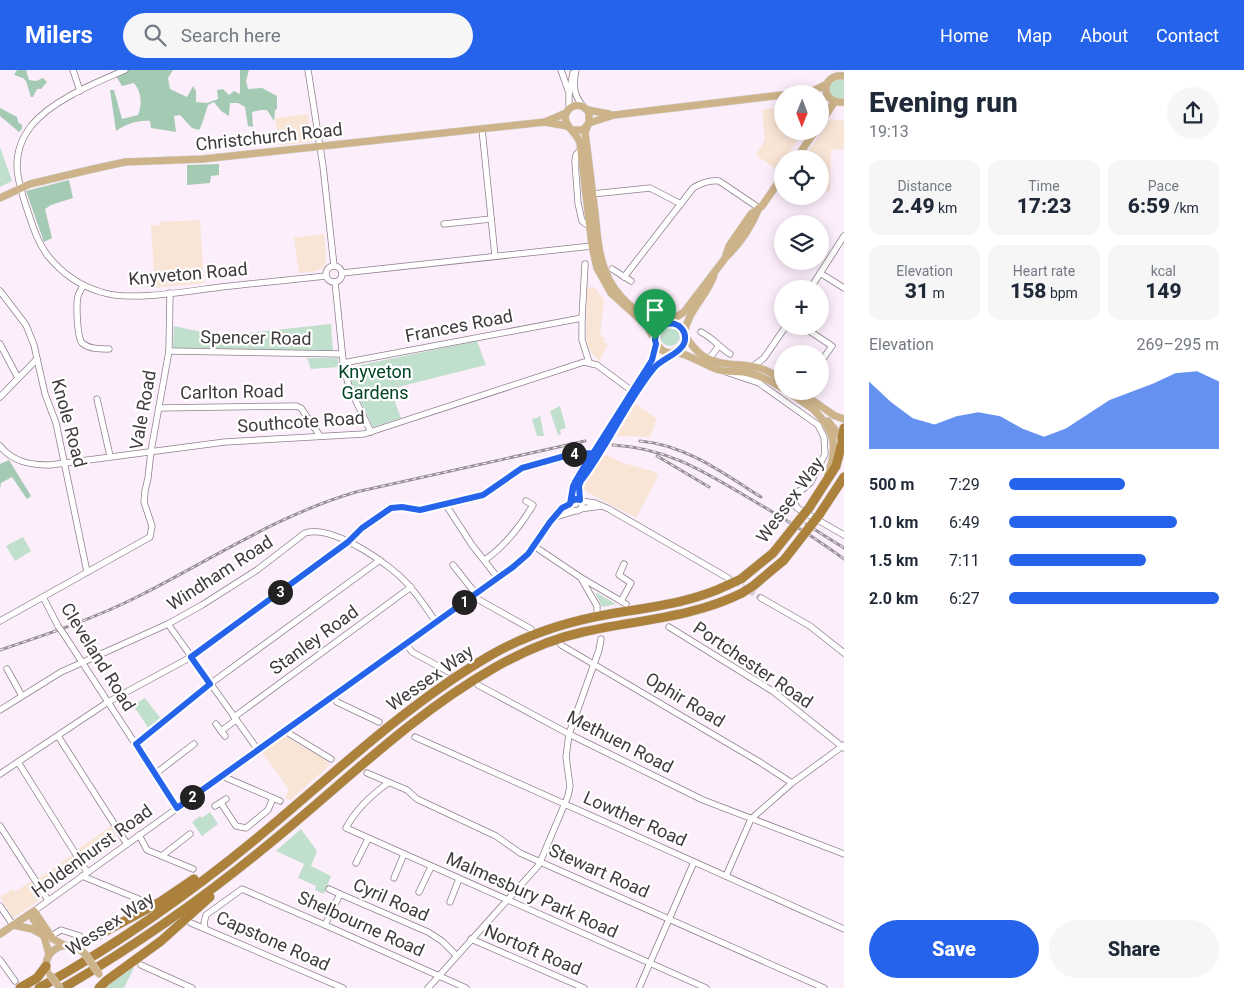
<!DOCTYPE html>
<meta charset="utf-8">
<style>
body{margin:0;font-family:Roboto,sans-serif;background:#f6f6f7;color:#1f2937;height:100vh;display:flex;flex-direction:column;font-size:19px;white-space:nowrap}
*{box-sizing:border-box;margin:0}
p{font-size:16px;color:#747a83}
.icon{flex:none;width:28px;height:28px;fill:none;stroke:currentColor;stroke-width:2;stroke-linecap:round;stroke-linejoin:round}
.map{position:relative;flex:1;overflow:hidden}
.drawer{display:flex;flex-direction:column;background:#fff;width:400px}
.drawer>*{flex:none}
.needle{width:32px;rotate:181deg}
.controls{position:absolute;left:774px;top:15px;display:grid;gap:10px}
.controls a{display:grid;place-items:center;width:55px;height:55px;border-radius:50%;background:#fff;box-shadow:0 2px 12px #0003;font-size:25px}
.pin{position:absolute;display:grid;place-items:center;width:42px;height:42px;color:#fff;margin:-51px -21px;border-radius:50% 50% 50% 0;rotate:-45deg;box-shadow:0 0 5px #0007}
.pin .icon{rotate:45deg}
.km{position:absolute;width:25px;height:25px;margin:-12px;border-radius:50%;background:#222;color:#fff;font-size:14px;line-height:25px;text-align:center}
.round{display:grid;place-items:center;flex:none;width:52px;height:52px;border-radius:26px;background:#f6f6f7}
.summary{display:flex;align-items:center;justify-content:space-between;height:85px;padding:0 25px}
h1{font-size:28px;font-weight:800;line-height:38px}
.stats{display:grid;grid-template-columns:repeat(3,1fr);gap:8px;height:85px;padding:5px 25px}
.stats div{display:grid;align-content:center;border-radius:12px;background:#f6f6f7;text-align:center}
.stats b{font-size:21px;font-weight:800}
.stats small{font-size:14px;font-weight:400}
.stats p{font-size:14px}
.chart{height:140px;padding:10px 25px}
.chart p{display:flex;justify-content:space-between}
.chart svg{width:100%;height:90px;margin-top:5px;fill:#2563eb;opacity:.7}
.action{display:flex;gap:10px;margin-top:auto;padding:10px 25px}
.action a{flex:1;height:58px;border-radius:30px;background:#2563eb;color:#fff;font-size:20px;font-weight:800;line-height:58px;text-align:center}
.action a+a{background:#f6f6f7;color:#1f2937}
ul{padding:0 25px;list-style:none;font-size:16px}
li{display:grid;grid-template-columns:80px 60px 1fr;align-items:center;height:38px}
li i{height:12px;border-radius:6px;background:#2563eb}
header{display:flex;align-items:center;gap:30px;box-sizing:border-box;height:70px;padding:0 25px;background:#2563eb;color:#fff}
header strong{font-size:24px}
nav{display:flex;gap:28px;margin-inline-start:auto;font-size:18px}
.search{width:350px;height:45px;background:#f6f6f7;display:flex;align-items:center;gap:12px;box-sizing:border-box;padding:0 18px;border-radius:28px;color:#747a83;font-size:19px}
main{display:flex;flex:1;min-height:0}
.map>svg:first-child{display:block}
.commercial{fill:#f9e5d6}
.green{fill:#c0dfcc}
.forest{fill:#a5cab4}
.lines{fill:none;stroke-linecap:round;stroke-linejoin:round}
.minor-tunnel{stroke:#d6cad5;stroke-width:5.5;stroke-dasharray:5.5 3;stroke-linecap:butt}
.minor-casing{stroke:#8e818d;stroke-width:7}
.major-casing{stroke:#d5d4d5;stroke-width:8}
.highway-casing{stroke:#d5d4d5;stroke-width:10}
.minor{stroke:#fff;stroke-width:5.5}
.major{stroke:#cdb38a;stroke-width:7}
.highway{stroke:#ac813c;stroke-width:9}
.rail-casing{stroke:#9a9099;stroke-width:3}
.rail{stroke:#fff;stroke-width:1;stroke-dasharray:4;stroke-linecap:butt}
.minor-bridge-casing{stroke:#8e818d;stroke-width:7;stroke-linecap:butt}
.major-bridge-casing{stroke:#d5d4d5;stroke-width:8;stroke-linecap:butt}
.highway-bridge-casing{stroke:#d5d4d5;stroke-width:10;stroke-linecap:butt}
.minor-bridge{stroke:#fff;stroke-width:5.5}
.major-bridge{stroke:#cdb38a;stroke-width:7}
.highway-bridge{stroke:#ac813c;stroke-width:9}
.route-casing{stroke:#fff;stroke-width:10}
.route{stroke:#2563eb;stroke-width:6}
.labels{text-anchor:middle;stroke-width:4.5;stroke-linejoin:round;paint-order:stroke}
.street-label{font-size:18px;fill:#403a3f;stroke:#fff}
.park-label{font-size:18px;fill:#004427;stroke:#fff}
</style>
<header>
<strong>Milers</strong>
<div class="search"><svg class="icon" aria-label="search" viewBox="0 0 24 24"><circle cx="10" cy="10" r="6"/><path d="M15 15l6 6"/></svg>Search here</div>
<nav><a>Home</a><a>Map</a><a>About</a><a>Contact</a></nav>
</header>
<main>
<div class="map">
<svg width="844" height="918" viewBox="0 0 844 918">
<rect width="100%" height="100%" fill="#fceefb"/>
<!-- commercial -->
<g class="commercial">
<path d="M782 37V61H804L785 89H782V92L777 100 756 85 765 70 762 40Z"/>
<path d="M308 44 312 72 280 75 275 48Z"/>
<path d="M830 49 844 51V79L831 80 830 123 820 116V89H803Z"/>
<path d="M200 150 204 213 155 218 151 156 159 155V152Z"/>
<path d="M324 164 326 188 324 197 316 201 299 203 294 168Z"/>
<path d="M587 217 595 218 604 230 600 265 605 268 603 272 608 274 599 291 589 279 586 268Z"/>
<path d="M636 334 657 349 650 367 616 366Z"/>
<path d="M607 385 623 393 655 402 658 406 636 448 583 420 584 413 601 387Z"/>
<path d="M283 665 323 688 330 695 290 730 285 728 289 719 261 681Z"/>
<path d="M111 756 118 772 90 791H85L77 780Z"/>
<path d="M72 785 79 799 52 820 45 819 38 809Z"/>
<path d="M31 811 42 828 13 848 0 827 13 819 15 822Z"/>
</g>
<!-- green -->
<g class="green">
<path d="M844 10V28L840 29 833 27 829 21C830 12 835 9 844 10Z"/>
<path d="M0 77 12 111 0 117Z"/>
<path d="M331 254 333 281 174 278 173 276 174 256 220 266Z"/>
<circle cx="670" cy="266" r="10"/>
<path d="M477 271 486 295 398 317 400 321 392 324 401 348 373 357 350 310 346 298Z"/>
<path d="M307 288H338L339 297 311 299Z"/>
<path d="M560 336 566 358 560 360 561 364 558 365 550 341Z"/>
<path d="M540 345 544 366H537L532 349 537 348Z"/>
<path d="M23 467 31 481 15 491 6 476Z"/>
<path d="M595 522 616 534 602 537Z"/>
<path d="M145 628 161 649 149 659 133 635Z"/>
<path d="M210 742 218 754 202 766 192 752 200 746 202 748Z"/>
<path d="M301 759 317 781 311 796 331 806 324 824 315 820 316 816 298 808 304 794 276 781Z"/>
<path d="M132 897 134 898 124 918H103Z"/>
</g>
<!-- forest -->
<g class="forest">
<path d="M17 0H26L29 10 36 11 43 8 47 12 41 19H37L33 27H31L26 11 23 8 14 5Z"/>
<path d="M129 0H173L168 8 170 19 187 27 193 16 196 21V32L207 33 218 29 217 20 223 19 229 25 234 21 240 24V0H249L246 11 248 19 262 18 277 26V39L275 40 274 51 267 40H261L252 42 253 57 248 56 245 37 238 33H230L229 46 221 41 214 32 208 35C207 38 201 59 199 60L192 58 180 45 174 46 176 62 151 58 150 51C138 50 126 54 116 61L110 20H114L122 49 138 45C142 34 142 23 134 13L122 16 116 6Z"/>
<path d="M0 38 17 47 18 52 22 55V59L19 62 0 46Z"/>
<path d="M219 94V105L211 106 210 113 187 115V95Z"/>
<path d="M69 110 73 128 51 135 45 139 52 168 44 172 26 121Z"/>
<path d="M9 390 31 426 27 429 12 407 1 413 0 420V394Z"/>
</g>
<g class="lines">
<!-- minor-tunnel -->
<path class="minor-tunnel" d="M735 512 761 528"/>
<!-- minor casing -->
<g class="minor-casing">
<g id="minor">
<path d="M73 0 80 21"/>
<path d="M125 0C95 13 52 30 31 56 9 85 17 110 28 142 33 157 38 173 48 186 62 203 80 216 101 222 130 232 189 221 221 217 256 213 291 210 326 206"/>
<path d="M308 0 323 96 334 196"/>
<path d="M561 0 568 20"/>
<path d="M576 0C573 14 573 25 583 36"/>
<path d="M569 38V24L573 3"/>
<path d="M482 59 495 186"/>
<path d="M581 79 576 85 575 91 578 133 582 151 590 157"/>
<path d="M592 124 650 118 681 134"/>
<path d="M444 154 491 149"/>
<path d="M585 194 582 248V270L589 292"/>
<circle cx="334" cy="204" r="8"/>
<path d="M612 199 631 211"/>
<path d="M342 203 592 176"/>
<path d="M820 203 844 218"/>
<path d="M624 207 693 118C701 113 709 110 719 111L759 138"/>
<path d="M335 212 344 300 350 319 371 362"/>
<path d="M83 215C82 219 79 222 78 226 76 234 77 267 82 273 89 279 100 279 109 279"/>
<path d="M810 219 844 166"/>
<path d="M0 221 26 255 34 275 45 324 56 353 87 502"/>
<path d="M802 256 832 276 820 293"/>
<path d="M701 262C712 267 720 278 730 284"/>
<path d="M0 274 18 308"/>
<path d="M169 281 342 284"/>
<path d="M709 289 718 277"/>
<path d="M343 293 582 248"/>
<path d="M752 297 764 288 786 256"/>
<path d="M726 302 759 313 818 355 824 367 825 384 811 412 803 419 795 423 793 429 797 438 844 465"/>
<path d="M0 327 37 289"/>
<path d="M97 329 110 386"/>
<path d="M159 338 296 336 301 338 320 366"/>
<path d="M0 376C13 392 30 395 50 395L225 372 364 364 584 292 597 295 632 321"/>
<circle cx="576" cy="435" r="6"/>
<path d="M579 430V416L581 411 642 315 655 297 673 283"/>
<path d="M572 431 573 416 652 290 656 274"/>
<path d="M581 431 595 433 609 439 728 508"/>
<path d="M446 435 472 475 498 508"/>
<path d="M580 439 601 436"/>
<path d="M556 447 575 441"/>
<path d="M534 476 580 507 626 534"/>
<path d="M485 490C506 475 520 457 533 435L526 431"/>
<path d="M453 495 476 524"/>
<path d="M581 508 597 536V540"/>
<path d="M472 526 531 559"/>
<path d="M43 527 58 556"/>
<path d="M761 528 810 556 844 583"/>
<path d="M621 531 631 513 619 505 624 494"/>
<path d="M0 551 150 467 152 456 144 432 145 421 148 408 151 381 169 281 170 223"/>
<path d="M168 554 258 680"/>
<path d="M669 557 774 622 844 678"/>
<path d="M65 566 177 738"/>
<path d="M406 574 412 582 449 602"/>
<path d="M561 575 758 691 792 713"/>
<path d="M7 599 22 626"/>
<path d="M478 615 569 664 703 730 844 784"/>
<path d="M333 626 337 632 379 652"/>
<path d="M0 640 61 602 168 554 202 535 257 500 305 463C333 454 394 496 411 518 420 528 428 541 436 552"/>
<path d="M234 647 411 517"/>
<path d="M216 654 221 661"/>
<path d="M285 661 331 689"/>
<path d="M58 666 127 774"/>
<path d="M225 666 221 661 236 650"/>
<path d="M415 667 844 859"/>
<path d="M136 674 210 614 380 490"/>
<path d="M18 692 87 802"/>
<path d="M367 703 407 720 417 729 496 766 520 783 824 918"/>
<path d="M0 704 108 632 191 587 348 472 361 458 391 438 402 437 421 440 483 425 522 398 572 384 593 383"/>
<path d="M155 704 194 674"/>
<path d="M222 706 280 731"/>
<path d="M388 713C370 726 356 739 346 758L706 918"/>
<path d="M221 733 236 756 246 758 268 740 273 728"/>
<path d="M215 736 226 729"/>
<path d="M0 756 48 830"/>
<path d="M139 765 147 780 193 799"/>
<path d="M163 785 190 764"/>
<path d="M356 793 368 769"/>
<path d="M82 806 141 830"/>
<path d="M726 806 751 749 792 713 844 675"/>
<path d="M394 808 404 784"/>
<path d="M329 819 340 824"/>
<path d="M419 822 431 797"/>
<path d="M450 832 459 809"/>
<path d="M0 836 13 855"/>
<path d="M34 841 513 497C518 493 523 489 528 484 542 467 550 444 570 434"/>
<path d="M191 853 343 918"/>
<path d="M325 855 340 824 428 862 442 871 456 885"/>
<path d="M205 858 204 853 206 845 242 819 325 855 466 918"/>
<path d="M51 866 61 860 80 866"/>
<path d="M471 869 584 918"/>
<path d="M0 890 15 911"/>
<path d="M141 895 192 918"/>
<path d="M428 918 538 796 541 790 568 726 570 716 566 687 569 664 599 580 601 569"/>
<path d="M639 918 694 792"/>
</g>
</g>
<!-- major casing -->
<g class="major-casing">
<g id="major">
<path d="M844 6C820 3 820 35 844 32"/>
<path d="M797 24 813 21 827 14"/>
<path d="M588 40 609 44"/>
<path d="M545 52 566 43"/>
<path d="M589 53 614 45 782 25"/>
<path d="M820 54 835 31"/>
<path d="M588 55 585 62 586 70C589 95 592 119 595 143 597 162 598 182 605 200 614 226 639 247 665 254"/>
<path d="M572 60H583L589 53V43C582 31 568 34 565 47 566 59 576 61 580 73L592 176 597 198 611 223 646 255 655 270"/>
<path d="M796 89 815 61"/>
<path d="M0 128 30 114 93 99 125 92 203 89 545 52 567 56"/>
<path d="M726 185 729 176 751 144 762 136 782 107"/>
<path d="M667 254C676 253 682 257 685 265L682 277C669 291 650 277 657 260L684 242 726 187C740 174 752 155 759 138"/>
<path d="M684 264C689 238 706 228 714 205"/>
<path d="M685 266C690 273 696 281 703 286 722 298 746 292 765 300 771 302 777 307 782 311"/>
<path d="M675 282C692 285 703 295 719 300 726 302 735 301 743 302 758 304 770 310 782 318"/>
<path d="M787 321 816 341"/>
<path d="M799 321 835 346 844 349"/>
<path d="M813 339C834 360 839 375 828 404"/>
<path d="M828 351 842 369"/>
<path d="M30 844 44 866 49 884"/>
<path d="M13 855 32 859 41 864"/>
<path d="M0 864 34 841 53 869 66 876"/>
<path d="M47 900C43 885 57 873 72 876 77 877 82 881 86 885"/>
</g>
</g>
<!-- highway casing -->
<g class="highway-casing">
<g id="highway">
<path d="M844 358 842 369 844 376"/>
<path d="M809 438 836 396 842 373"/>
<path d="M819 445 844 407"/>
<path d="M741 509 773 483"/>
<path d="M753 516 784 490"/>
<path d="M75 876 89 870 160 832 194 809"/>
<path d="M20 918 37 908 46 896"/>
<path d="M39 918C116 875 189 824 257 768 333 705 405 635 491 585 528 564 569 551 610 544 650 537 691 533 728 515"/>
<path d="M63 918C133 877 201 830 264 778 340 717 408 647 494 598 522 582 551 569 583 562 636 550 692 548 742 523"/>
<path d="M99 918 106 911 161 871 210 827"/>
</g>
</g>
<!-- minor -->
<use href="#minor" class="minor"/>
<!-- major -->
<use href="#major" class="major"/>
<!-- highway -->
<use href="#highway" class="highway"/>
<!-- rail casing -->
<g class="rail-casing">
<g id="rail">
<path d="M640 371C686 375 723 403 761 427"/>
<path d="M613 375C667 378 703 401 747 427 780 446 813 466 844 489"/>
<path d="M657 386 709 417"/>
<path d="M806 454 844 478"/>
<path d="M0 580C48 564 96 548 141 525 212 489 280 444 356 422L585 371"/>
</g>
</g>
<!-- rail -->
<use href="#rail" class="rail"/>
<!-- minor-bridge casing -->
<g class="minor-bridge-casing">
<path id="minor-bridge" d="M58 556 65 566"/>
</g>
<!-- major-bridge casing -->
<g class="major-bridge-casing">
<g id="major-bridge">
<path d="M86 885 99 904"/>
<path d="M50 905 60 918"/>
</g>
</g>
<!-- highway-bridge casing -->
<g class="highway-bridge-casing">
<g id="highway-bridge">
<path d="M773 483 809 438"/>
<path d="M784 490 819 445"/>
<path d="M728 515 741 509"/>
<path d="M742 523 753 516"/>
</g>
</g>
<!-- minor-bridge -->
<use href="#minor-bridge" class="minor-bridge"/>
<!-- major-bridge -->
<use href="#major-bridge" class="major-bridge"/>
<!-- highway-bridge -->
<use href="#highway-bridge" class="highway-bridge"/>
</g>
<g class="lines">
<!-- route casing -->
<g class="route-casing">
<path id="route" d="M655 270 656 274 652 290 576 410 573 416 570 434 562 438 550 452 528 484 513 497 177 738 136 674 210 614 191 587 348 472 362 458 391 438 402 437 420 440 483 425 522 398 572 384 593 383C584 398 571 412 572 431L576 429 580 430 579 416 581 411C608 376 626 332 654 298 662 288 683 283 685 270 687 250 657 246 655 270"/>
</g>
<!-- route -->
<use href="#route" class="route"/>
</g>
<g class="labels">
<!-- street labels -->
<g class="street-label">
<text transform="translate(269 67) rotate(-6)" y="6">Christchurch Road</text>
<text transform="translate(188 204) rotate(-5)" y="6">Knyveton Road</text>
<text transform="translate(459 256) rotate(-11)" y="6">Frances Road</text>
<text transform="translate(256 268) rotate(1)" y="6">Spencer Road</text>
<text transform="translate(232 322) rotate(-1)" y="6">Carlton Road</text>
<text transform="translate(143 340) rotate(-80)" y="6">Vale Road</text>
<text transform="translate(301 352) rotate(-4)" y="6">Southcote Road</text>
<text transform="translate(69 353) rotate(75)" y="6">Knole Road</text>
<text transform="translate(790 430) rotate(-54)" y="6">Wessex Way</text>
<text transform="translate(220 503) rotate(-33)" y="6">Windham Road</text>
<text transform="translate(314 570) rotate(-36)" y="6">Stanley Road</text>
<text transform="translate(98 587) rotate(58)" y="6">Cleveland Road</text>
<text transform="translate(753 595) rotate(34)" y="6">Portchester Road</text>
<text transform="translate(430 608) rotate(-35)" y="6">Wessex Way</text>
<text transform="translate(685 630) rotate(31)" y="6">Ophir Road</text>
<text transform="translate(620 672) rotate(27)" y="6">Methuen Road</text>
<text transform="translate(635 749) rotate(24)" y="6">Lowther Road</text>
<text transform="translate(92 781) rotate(-36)" y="6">Holdenhurst Road</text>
<text transform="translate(599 801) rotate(24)" y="6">Stewart Road</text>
<text transform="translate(532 825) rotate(24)" y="6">Malmesbury Park Road</text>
<text transform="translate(391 830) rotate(24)" y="6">Cyril Road</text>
<text transform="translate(110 854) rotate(-33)" y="6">Wessex Way</text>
<text transform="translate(361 854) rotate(24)" y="6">Shelbourne Road</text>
<text transform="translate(273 871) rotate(24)" y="6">Capstone Road</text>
<text transform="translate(533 880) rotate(23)" y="6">Nortoft Road</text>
</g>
<!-- park labels -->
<g class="park-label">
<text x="375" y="308">Knyveton<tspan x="375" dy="21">Gardens</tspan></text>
</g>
</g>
</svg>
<div class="controls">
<a><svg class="needle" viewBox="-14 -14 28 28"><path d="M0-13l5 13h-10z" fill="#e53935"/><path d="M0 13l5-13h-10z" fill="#747a83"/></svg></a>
<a><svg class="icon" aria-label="locate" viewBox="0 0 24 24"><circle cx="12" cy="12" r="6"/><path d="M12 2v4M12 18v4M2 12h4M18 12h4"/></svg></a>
<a><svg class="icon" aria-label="layers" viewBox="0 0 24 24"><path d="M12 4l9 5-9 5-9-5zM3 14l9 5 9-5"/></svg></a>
<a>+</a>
<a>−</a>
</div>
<div class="pin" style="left:655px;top:270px;background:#1e9e55"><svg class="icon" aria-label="arrive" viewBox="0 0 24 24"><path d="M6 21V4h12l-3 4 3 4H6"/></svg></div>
<b class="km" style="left:464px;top:532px">1</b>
<b class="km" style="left:192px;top:727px">2</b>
<b class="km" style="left:280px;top:522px">3</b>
<b class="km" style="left:574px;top:384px">4</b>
</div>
<section class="drawer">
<div class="summary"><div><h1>Evening run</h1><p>19:13</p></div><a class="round"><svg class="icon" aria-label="share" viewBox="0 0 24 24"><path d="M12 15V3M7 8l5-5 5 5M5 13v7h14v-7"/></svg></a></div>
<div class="stats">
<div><p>Distance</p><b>2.49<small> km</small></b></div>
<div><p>Time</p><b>17:23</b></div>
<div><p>Pace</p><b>6:59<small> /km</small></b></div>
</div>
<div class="stats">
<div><p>Elevation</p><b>31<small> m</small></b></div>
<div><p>Heart rate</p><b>158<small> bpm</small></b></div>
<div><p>kcal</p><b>149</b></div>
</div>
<div class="chart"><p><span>Elevation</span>269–295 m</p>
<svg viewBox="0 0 160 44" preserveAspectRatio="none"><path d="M0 44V11L10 21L20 29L30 32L40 28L50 26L60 28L70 34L80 38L90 34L100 27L110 20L120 16L130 12L140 7L150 6L160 11V44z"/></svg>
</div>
<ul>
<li><b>500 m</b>7:29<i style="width:55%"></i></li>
<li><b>1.0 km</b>6:49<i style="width:80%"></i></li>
<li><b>1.5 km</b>7:11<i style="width:65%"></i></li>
<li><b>2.0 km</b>6:27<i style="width:100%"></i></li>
</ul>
<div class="action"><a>Save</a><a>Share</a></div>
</section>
</main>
